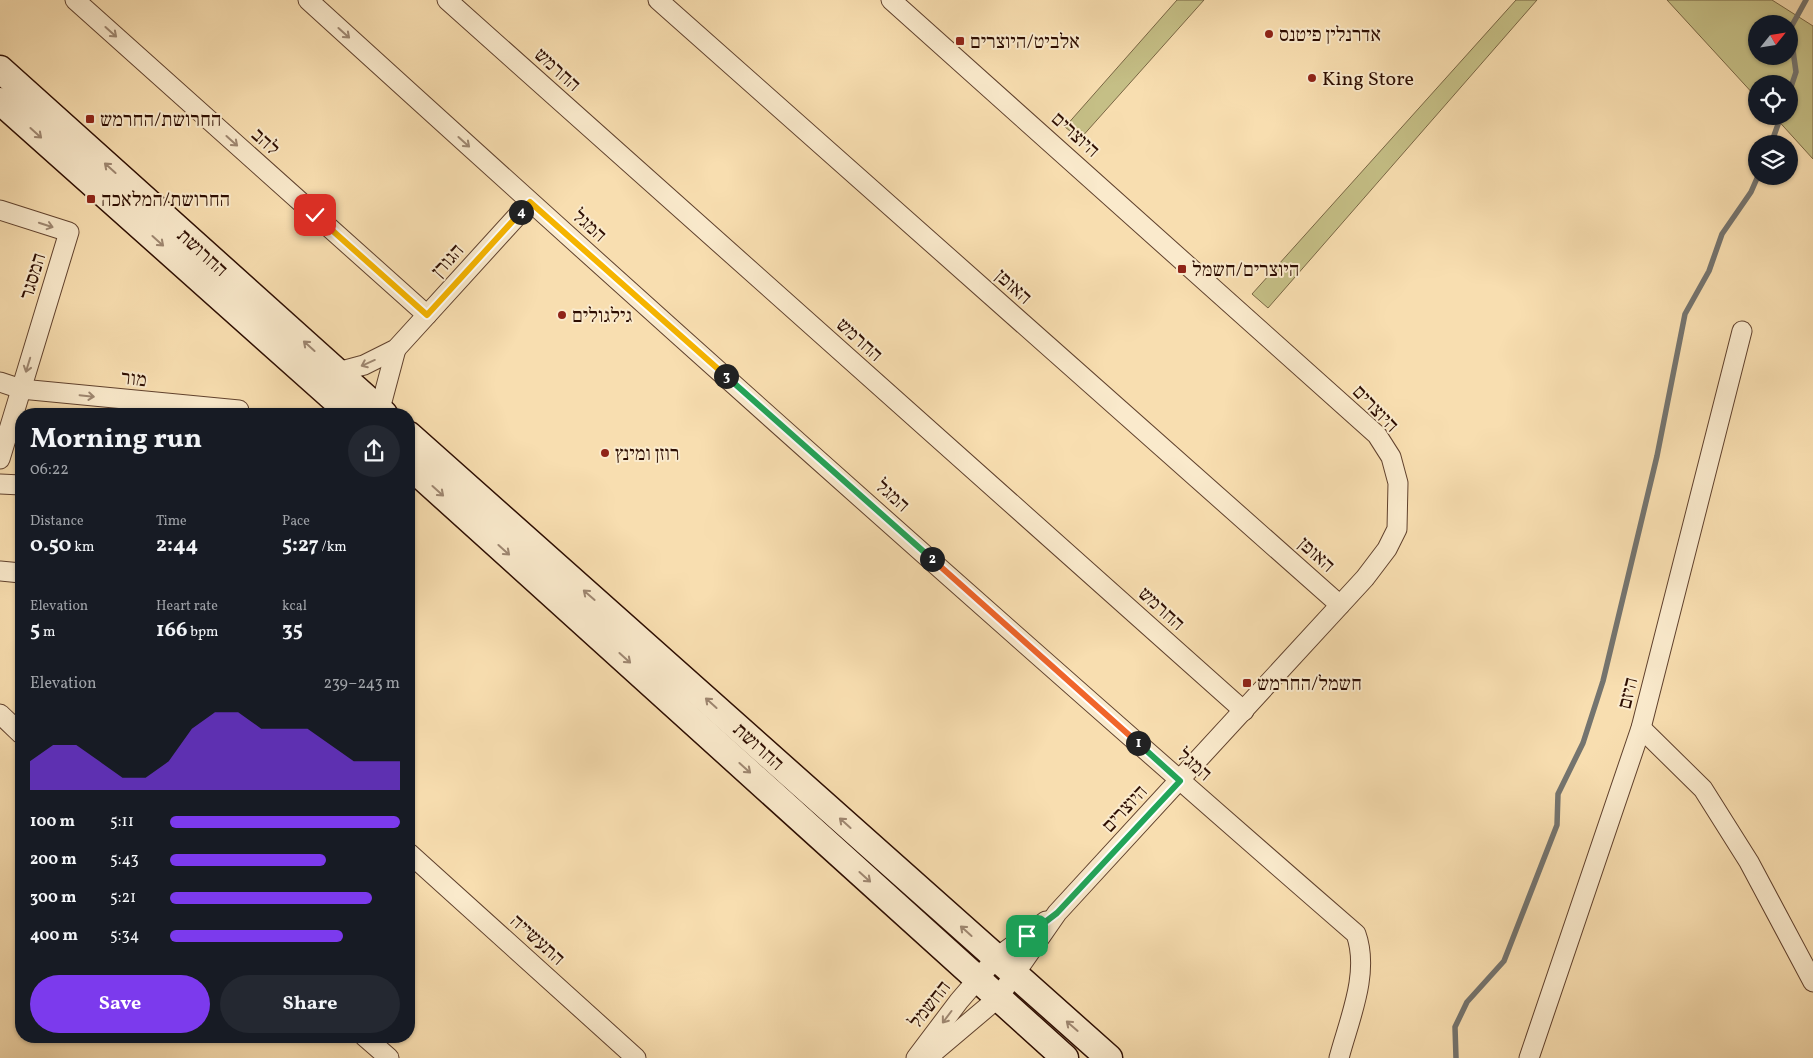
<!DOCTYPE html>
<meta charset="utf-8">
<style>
body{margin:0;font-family:Vollkorn,"Frank Ruhl Libre",serif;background:#242831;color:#f1f3f6;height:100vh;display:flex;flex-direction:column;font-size:19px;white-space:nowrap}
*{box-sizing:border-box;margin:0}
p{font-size:16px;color:#9ea1a6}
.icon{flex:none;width:28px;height:28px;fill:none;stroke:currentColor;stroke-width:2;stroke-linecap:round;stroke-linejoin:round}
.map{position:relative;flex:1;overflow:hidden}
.details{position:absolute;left:15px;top:408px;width:400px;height:635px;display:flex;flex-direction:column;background:#171b24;border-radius:20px;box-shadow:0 1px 4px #0004}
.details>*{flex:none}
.needle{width:32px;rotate:60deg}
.controls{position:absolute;left:1748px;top:15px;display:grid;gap:10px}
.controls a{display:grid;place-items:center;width:50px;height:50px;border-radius:50%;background:#171b24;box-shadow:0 1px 4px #0004;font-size:25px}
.pin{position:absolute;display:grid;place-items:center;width:42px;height:42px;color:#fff;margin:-21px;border-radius:10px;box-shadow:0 2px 8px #0006}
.km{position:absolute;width:25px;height:25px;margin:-12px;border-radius:50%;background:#222;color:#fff;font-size:14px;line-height:25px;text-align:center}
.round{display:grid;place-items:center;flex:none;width:52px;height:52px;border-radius:26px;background:#242831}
.headline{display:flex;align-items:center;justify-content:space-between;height:85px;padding:0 15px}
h1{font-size:28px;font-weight:700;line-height:38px}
.stats{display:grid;grid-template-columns:repeat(3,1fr);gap:8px;height:85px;padding:5px 15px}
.stats div{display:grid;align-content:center}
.stats b{font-size:21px;font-weight:700}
.stats small{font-size:14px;font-weight:400}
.stats p{font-size:14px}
.chart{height:140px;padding:10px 15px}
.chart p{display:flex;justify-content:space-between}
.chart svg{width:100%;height:90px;margin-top:5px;fill:#7c3aed;opacity:.7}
.primary-button{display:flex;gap:10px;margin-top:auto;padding:10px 15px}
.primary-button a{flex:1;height:58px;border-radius:30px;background:#7c3aed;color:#fff;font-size:20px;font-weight:700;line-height:58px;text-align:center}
.primary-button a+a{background:#242831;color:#f1f3f6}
ul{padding:0 15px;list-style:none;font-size:16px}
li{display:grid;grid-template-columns:80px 60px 1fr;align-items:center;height:38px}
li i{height:12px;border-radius:6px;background:#7c3aed}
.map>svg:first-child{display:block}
.green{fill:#c5bf86;stroke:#796644;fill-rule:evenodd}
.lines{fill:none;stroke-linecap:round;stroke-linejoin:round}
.stream{stroke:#74746f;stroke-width:5.5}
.street-casing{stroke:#60412d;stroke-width:21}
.secondary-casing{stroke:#2d0d01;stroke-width:29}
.street{stroke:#faeacc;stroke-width:19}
.secondary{stroke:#faeacc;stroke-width:26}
.oneway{stroke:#9e8771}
.split-1-casing{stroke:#fff;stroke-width:10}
.split-2-casing{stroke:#fff;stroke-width:10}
.split-3-casing{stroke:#fff;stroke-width:10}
.split-4-casing{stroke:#fff;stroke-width:10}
.split-5-casing{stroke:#fff;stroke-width:10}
.split-1{stroke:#22a559;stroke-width:6}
.split-2{stroke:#f0652b;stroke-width:6}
.split-3{stroke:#22a559;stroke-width:6}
.split-4{stroke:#f5b400;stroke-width:6}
.split-5{stroke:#f5b400;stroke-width:6}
.poi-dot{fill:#8f2418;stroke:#faeacc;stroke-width:2}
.labels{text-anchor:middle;stroke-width:4;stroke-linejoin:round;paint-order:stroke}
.poi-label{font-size:20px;fill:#2d0d01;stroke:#faeacc;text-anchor:start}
.street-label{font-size:20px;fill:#2d0d01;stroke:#faeacc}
</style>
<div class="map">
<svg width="1813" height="1058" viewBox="0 0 1813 1058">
<rect width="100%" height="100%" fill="#f8deb0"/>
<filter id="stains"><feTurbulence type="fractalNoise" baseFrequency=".004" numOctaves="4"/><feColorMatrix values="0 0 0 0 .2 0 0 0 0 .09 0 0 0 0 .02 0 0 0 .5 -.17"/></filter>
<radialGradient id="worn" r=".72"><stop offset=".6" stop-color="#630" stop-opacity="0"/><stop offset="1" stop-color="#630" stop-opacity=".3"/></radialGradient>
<!-- green -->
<g class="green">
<path d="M1177 0H1204L1080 139 1065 127Z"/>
<path d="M1516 0H1537L1268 308 1252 294Z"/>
<path d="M1667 0H1772L1813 26V159L1774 116H1789V84H1756V97ZM1756 24H1789V56H1756Z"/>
</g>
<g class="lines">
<!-- stream -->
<g class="stream">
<path d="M1789 93 1796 72 1790 29 1806 0"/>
<path d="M1771 144 1781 116"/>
<path d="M1456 1058 1455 1027 1467 1002 1504 961 1557 825 1558 794 1583 743 1603 681 1657 456 1685 314 1709 271 1722 234 1751 192 1758 176"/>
</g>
<!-- street casing -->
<g class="street-casing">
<g id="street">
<path d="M75 0 427 315"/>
<path d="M308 0C654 315 1003 627 1356 934 1370 973 1349 1020 1339 1058"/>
<path d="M447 0 1244 711"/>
<path d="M658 0 1340 605"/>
<path d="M891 0 1377 435 1391 457 1398 483 1397 529 1387 549 1365 578 1057 913 998 998 927 1058"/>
<path d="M0 210 69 232 0 459"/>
<path d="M338 372 364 365 396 349 530 202"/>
<path d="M0 382 21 389 239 410V414"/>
<path d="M380 409 396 349"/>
<path d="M0 484 21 485"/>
<path d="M0 571 21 573"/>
<path d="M0 714 21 734"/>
<path d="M1641 728 1703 789 1749 862 1813 982"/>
<path d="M409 853 636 1058"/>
<path d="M364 1036 389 1058"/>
<path d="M916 1058 959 1001 996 958 1046 921"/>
<path d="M1529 1058 1641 728 1742 331"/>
</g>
</g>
<!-- secondary casing -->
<g class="secondary-casing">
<g id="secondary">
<path d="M0 69 384 414"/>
<path d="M0 101 351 414"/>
<path d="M409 435 1109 1058"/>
<path d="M409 465 1065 1058"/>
</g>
</g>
<!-- street -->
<use href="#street" class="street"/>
<!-- secondary -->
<use href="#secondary" class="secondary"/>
</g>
<!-- one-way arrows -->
<defs><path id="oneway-shaft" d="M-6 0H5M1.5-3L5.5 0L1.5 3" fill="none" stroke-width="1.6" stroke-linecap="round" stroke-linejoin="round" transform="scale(1.25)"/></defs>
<g class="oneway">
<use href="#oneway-shaft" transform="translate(111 32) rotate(42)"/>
<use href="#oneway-shaft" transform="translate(344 33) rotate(42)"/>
<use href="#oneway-shaft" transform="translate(36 133) rotate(42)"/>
<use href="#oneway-shaft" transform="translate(232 141) rotate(42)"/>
<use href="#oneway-shaft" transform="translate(464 142) rotate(42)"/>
<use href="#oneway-shaft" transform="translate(110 168) rotate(-138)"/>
<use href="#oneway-shaft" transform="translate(46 225) rotate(18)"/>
<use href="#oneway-shaft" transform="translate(158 241) rotate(42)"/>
<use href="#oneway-shaft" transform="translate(309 346) rotate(-138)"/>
<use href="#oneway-shaft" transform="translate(368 363) rotate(156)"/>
<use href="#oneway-shaft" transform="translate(28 365) rotate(107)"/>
<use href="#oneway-shaft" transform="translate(87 396) rotate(6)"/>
<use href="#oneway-shaft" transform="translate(438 491) rotate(42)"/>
<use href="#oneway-shaft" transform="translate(504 550) rotate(42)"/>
<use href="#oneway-shaft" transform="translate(589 595) rotate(-139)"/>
<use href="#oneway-shaft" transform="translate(625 658) rotate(42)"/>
<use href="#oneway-shaft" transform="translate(711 703) rotate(-138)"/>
<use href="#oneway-shaft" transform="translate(745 768) rotate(42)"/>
<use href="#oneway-shaft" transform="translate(845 823) rotate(-138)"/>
<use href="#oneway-shaft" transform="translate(865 877) rotate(42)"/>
<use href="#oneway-shaft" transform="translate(966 931) rotate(-138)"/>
<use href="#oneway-shaft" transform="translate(947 1017) rotate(127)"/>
<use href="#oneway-shaft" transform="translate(1072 1026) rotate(-139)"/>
</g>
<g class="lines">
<!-- split-1 casing -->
<g class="split-1-casing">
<path id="split-1" d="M1027 936 1057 913 1180 781 1138 743"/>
</g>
<!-- split-2 casing -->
<g class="split-2-casing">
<path id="split-2" d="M932 559 1138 743"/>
</g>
<!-- split-3 casing -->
<g class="split-3-casing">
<path id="split-3" d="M726 376 932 559"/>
</g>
<!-- split-4 casing -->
<g class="split-4-casing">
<path id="split-4" d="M521 212 530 202 726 376"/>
</g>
<!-- split-5 casing -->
<g class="split-5-casing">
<path id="split-5" d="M315 215 427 315 521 212"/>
</g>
<!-- split-1 -->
<use href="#split-1" class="split-1"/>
<!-- split-2 -->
<use href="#split-2" class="split-2"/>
<!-- split-3 -->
<use href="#split-3" class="split-3"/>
<!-- split-4 -->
<use href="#split-4" class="split-4"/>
<!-- split-5 -->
<use href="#split-5" class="split-5"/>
</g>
<!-- markers -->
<g class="poi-dot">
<circle cx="1269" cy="34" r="5"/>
<rect x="955" y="36" width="10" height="10" rx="2.5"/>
<circle cx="1312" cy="78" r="5"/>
<rect x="85" y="114" width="10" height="10" rx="2.5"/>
<rect x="86" y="194" width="10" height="10" rx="2.5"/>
<rect x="1177" y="264" width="10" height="10" rx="2.5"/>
<circle cx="562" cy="315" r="5"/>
<circle cx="605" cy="453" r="5"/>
<rect x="1242" y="678" width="10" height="10" rx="2.5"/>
</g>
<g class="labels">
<!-- poi labels -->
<g class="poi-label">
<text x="1279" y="41">אדרנלין פיטנס</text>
<text x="970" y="48">אלביט/היוצרים</text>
<text x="1322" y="85">King Store</text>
<text x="100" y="126">החרושת/החרמש</text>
<text x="101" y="206">החרושת/המלאכה</text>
<text x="1192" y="276">היוצרים/חשמל</text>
<text x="572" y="322">גילגולים</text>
<text x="615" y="460">רוזן ומינץ</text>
<text x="1257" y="690">חשמל/החרמש</text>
</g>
<!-- street labels -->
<g class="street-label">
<text transform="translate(558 69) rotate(42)" y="7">החרמש</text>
<text transform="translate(1076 134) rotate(42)" y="7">היוצרים</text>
<text transform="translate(266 141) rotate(42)" y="7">להב</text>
<text transform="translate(590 225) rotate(42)" y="7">המגל</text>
<text transform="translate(203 252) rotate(42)" y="7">החרושת</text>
<text transform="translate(447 260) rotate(-48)" y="7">הגורן</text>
<text transform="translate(32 276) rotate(-73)" y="7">המסגר</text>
<text transform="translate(1014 286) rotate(42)" y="7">האופן</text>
<text transform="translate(860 339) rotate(42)" y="7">החרמש</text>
<text transform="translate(134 378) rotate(6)" y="7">מור</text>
<text transform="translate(1376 408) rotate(46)" y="7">היוצרים</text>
<text transform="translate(893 495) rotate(42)" y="7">המגל</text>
<text transform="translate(1317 554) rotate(42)" y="7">האופן</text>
<text transform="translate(1162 608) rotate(42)" y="7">החרמש</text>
<text transform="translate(1627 693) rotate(-76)" y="7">היזם</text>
<text transform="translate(759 746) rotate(42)" y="7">החרושת</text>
<text transform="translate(1195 764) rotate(41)" y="7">המגל</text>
<text transform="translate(1124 808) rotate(-47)" y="7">היוצרים</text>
<text transform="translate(538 939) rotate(42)" y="7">התעשייה</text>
<text transform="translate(929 1004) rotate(-52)" y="7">החשמל</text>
</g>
</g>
<rect width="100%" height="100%" filter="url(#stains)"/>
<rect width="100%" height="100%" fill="url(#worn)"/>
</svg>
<div class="controls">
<a><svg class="needle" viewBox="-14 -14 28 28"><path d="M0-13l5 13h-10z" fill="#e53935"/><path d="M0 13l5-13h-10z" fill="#9ea1a6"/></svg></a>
<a><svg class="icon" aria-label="locate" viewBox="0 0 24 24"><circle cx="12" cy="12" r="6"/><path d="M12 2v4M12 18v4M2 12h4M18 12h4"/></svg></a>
<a><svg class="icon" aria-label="layers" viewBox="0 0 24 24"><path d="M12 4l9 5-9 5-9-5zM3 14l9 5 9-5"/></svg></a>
</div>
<div class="pin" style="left:1027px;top:936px;background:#1e9e55"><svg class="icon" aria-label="arrive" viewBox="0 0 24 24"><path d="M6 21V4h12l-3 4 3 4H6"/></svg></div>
<div class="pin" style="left:315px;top:215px;background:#d93025"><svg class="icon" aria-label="check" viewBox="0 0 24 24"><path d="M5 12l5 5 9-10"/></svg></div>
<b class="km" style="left:1138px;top:743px">1</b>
<b class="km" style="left:932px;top:559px">2</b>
<b class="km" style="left:726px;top:376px">3</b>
<b class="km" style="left:521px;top:212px">4</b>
<section class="details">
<div class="headline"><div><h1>Morning run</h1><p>06:22</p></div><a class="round"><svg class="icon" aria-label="share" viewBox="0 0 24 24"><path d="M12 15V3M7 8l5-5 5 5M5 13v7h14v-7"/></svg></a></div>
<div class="stats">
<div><p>Distance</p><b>0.50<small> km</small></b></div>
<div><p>Time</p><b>2:44</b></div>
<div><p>Pace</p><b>5:27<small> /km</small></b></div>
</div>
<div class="stats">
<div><p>Elevation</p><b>5<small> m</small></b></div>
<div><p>Heart rate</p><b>166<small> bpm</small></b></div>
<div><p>kcal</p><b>35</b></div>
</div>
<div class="chart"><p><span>Elevation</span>239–243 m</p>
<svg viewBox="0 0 160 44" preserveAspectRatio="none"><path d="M0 44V30L10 22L20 22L30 30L40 38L50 38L60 30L70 14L80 6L90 6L100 14L110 14L120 14L130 22L140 30L150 30L160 30V44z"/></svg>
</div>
<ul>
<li><b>100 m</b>5:11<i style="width:100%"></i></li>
<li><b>200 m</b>5:43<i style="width:68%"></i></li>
<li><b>300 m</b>5:21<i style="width:88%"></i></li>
<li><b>400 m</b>5:34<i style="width:75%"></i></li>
</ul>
<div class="primary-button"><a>Save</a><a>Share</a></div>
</section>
</div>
